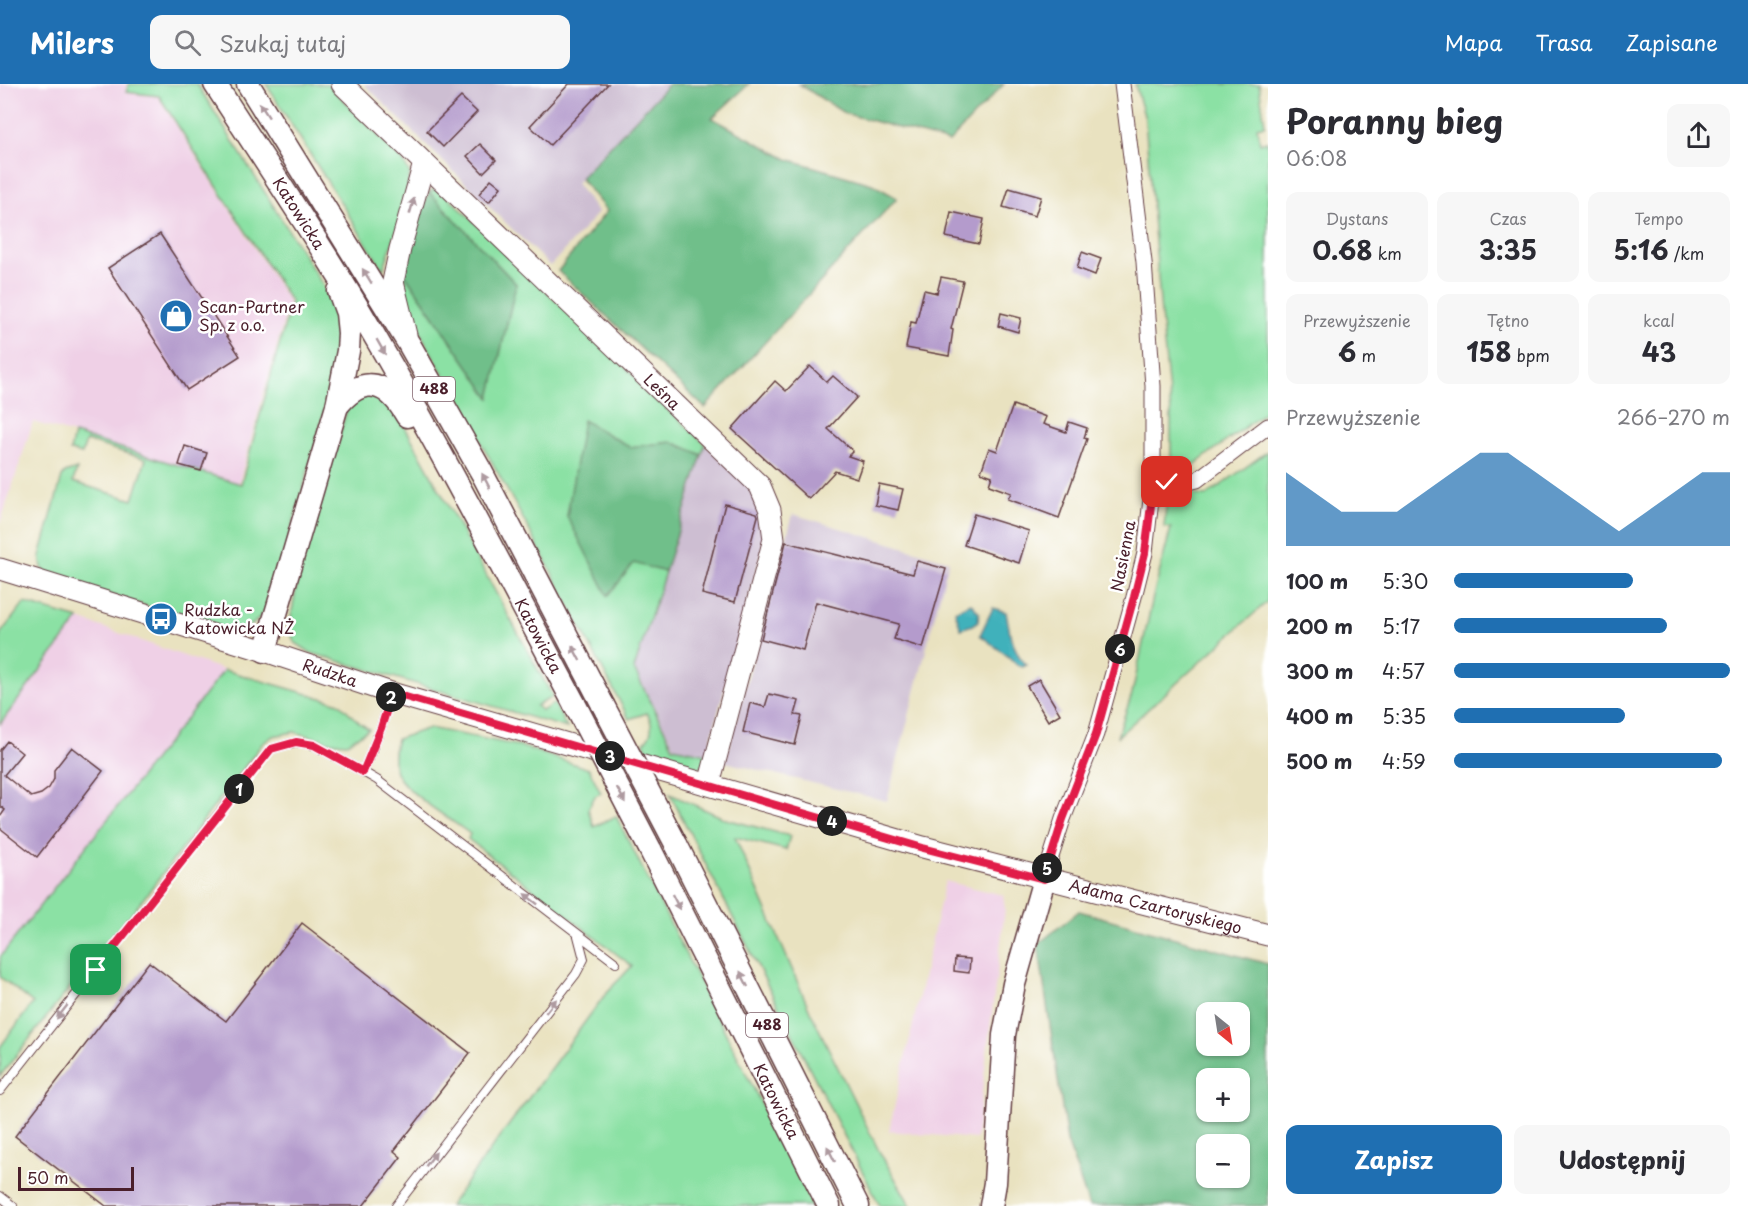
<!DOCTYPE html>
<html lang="pl">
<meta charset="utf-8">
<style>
body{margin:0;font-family:"Playpen Sans",sans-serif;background:#f7f7f7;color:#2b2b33;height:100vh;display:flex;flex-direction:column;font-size:22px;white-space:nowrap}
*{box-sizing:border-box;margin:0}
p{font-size:20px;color:#7c7c81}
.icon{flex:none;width:33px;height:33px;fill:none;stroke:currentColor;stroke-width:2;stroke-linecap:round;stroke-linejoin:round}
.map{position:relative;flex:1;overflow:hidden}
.drawer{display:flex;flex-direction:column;background:#fff;width:480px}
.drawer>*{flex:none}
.needle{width:39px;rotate:150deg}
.tools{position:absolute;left:1196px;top:918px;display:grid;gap:12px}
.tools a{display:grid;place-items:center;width:54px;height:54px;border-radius:12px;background:#fff;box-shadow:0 2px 4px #0004;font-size:30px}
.scale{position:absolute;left:18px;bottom:15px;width:116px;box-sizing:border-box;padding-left:6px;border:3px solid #4a1f2b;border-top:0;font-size:16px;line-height:21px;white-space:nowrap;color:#4a1f2b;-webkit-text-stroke:4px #fff;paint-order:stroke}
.pin{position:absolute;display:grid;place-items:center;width:51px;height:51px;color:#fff;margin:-26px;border-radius:12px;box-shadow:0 3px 9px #0006}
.km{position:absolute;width:30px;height:30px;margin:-15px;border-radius:50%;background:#222;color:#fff;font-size:16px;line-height:30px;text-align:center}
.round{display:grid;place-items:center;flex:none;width:63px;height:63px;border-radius:12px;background:#f7f7f7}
.summary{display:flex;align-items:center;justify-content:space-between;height:102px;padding:0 18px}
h1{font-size:33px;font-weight:700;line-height:45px}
.metrics{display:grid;grid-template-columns:repeat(3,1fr);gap:9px;height:102px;padding:6px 18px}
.metrics div{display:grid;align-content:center;border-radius:12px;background:#f7f7f7;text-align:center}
.metrics b{font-size:26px;font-weight:700}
.metrics small{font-size:16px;font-weight:400}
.metrics p{font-size:16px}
.chart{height:168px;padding:12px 18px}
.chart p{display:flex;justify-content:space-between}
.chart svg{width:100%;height:108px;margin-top:6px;fill:#1f6fb2;opacity:.7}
.cta{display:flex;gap:12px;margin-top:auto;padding:12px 18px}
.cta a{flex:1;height:69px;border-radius:12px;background:#1f6fb2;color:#fff;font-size:24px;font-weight:700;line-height:69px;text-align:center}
.cta a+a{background:#f7f7f7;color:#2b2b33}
ul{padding:0 18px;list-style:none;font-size:20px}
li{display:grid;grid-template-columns:96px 72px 1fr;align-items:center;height:45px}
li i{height:15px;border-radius:8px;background:#1f6fb2}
header{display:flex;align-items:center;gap:36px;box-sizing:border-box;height:84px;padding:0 30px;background:#1f6fb2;color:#fff}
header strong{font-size:28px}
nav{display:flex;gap:33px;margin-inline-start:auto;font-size:21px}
.search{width:420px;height:54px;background:#f7f7f7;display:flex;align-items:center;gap:15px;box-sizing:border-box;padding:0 21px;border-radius:12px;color:#7c7c81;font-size:22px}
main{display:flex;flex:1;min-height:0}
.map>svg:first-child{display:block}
.built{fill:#efd0e6}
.industrial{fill:#cdbed2}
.green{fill:#8be1a4;stroke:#6a8068;stroke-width:1.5}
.forest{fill:#70bf8a;stroke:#5d6f5a;stroke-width:1.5;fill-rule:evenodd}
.water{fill:#41b1bb;stroke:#466873;stroke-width:1.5}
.building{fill:#b49bcc}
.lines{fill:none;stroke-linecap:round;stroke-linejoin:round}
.lane-casing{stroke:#623c41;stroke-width:10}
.street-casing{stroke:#623c41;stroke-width:17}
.secondary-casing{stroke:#623c41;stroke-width:23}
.primary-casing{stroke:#623c41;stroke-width:25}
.lane{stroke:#fff;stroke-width:8}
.street{stroke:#fff;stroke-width:15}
.secondary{stroke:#fff;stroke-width:21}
.primary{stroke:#fff;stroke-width:22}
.primary-bridge-casing{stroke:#623c41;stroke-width:25;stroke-linecap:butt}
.primary-bridge{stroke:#fff;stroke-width:22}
.oneway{fill:#ae9aa0}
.route-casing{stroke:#fff;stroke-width:12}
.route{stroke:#e11d48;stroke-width:8}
.labels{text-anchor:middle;stroke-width:5;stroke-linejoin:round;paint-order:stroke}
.shield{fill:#fff;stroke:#80626b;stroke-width:1.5}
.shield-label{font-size:15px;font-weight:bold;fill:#4a1f2b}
.street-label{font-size:16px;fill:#4a1f2b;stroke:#fff}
.poi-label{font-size:16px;fill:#4a1f2b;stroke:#fff;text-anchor:start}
</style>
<header>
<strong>Milers</strong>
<div class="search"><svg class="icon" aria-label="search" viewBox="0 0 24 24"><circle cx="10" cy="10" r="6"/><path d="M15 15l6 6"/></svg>Szukaj tutaj</div>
<nav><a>Mapa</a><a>Trasa</a><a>Zapisane</a></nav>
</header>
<main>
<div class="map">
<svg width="1268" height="1122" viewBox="0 0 1268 1122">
<rect width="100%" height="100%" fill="#fff"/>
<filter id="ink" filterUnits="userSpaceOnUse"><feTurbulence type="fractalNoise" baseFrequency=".0167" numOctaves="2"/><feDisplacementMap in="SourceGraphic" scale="12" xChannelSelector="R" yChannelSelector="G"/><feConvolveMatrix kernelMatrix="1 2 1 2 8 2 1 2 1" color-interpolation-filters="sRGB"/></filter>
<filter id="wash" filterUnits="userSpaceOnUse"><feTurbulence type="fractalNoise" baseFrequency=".008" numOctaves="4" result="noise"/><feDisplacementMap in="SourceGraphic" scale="24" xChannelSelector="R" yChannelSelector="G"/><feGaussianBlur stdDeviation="1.35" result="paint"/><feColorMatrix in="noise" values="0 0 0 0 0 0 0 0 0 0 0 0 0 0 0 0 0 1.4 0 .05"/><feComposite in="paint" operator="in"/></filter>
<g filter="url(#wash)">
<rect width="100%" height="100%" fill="#e9e2c0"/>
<!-- built -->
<g class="built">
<path d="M0 0H127L125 9 158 13 289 218 239 399 33 338 0 440Z"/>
<path d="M79 535 224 586 0 873V640Z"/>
<path d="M945 797 1003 811 1005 825 976 1055 889 1047Z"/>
</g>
<!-- industrial -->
<g class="industrial">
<path d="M364 0H673L576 99 598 129 550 182Z"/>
<path d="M705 360 758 412 766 450 707 670 674 663 634 584Z"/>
<path d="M793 430 949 477 887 717 725 678Z"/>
</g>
<!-- green -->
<g class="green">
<path d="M129 0H197L341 230 344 258 272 515C262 532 254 544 235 550L50 492 42 484 40 472 62 393 65 389 77 385 73 398 133 416 146 375 86 357 82 370 70 367 74 350 241 400 291 218 159 12 126 8Z"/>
<path d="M266 0H328L403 77 410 90 403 129 383 186Z"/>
<path d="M1135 0H1259L1265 41 1257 43 1260 59 1267 57 1268 67V326L1190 384 1177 383 1171 376V329L1161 230 1145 35Z"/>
<path d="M438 103 705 360 702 371 672 358 630 363 567 432 665 488 634 585 673 663 707 670 706 678 702 683 693 684 649 669 644 659C653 650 653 639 647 629L629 635 526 440 411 232 406 219 403 187 490 314 516 200 429 108Z"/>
<path d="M377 311 399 332 553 613 536 622 542 627 554 619 567 644 311 569 294 558 289 543 301 478 348 322 357 312Z"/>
<path d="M1268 367V517L1117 653 1132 610 1153 513 1171 444 1164 443 1167 413 1177 409 1206 412Z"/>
<path d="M24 519 79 535 0 640V550Z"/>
<path d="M224 586 339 619 361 640 369 645 347 659 332 658 294 648 273 652 262 660 98 874 91 877 0 992V963L33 919 0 893V873Z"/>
<path d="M429 644 520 662 589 685 601 709 595 712 588 725 594 743 616 732 813 1122H449L607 908 632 882 468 755 470 750C452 736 409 711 398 692 392 682 393 666 397 655Z"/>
<path d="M670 710 726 735 790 752 786 766 735 753 810 927 879 1067 911 1122H880Z"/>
</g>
<!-- forest -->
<g class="forest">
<path d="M669 0H749L712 34 787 75 872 100 897 114 705 324 558 187 607 127 580 94Z"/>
<path d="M799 0H1004L949 58 844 29Z"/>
<path d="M429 108 516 200 490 314 403 187 414 144Z"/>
<path d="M583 336 630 363 672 358 702 371 665 488 634 479 608 512 567 432Z"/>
<path d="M1079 827 1268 880V1122H1089L1067 1057 1038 860ZM1206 928H1239V962H1206ZM1206 994H1239V1028H1206ZM1206 1060H1239V1094H1206Z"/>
</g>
<!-- water -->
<g class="water">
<path d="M971 519 979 529 978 537 972 541 961 545 955 527Z"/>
<path d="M993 524 1006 528 1011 555 1019 572 1026 581 1023 583 1017 581 1009 573 980 551Z"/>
</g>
<g id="blocks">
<!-- building -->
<g class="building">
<path d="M569 0H608L550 61 530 42Z"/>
<path d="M461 13 477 28 443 63 427 47Z"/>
<path d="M480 60 496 76 483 89 467 72Z"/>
<path d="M491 95 501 103 489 118 479 110Z"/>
<path d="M1009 104 1041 113 1035 132 1003 123Z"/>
<path d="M951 128 984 135 979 160 946 153Z"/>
<path d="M160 150 240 272 187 306 108 184Z"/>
<path d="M1082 168 1101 175 1095 191 1077 184Z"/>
<path d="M941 193 963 197 951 245 953 246 949 272 906 264 911 238 916 239 924 206 937 209Z"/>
<path d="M1001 229 1021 234 1018 248 998 242Z"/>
<path d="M810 282 827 298 833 292 857 313 828 345 853 367 848 372 863 377 857 394 835 387 809 415 732 345 775 297 786 307Z"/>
<path d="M1013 321 1046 333 1043 340 1066 348 1069 338 1087 344 1084 354 1087 355 1059 434 1008 415 1011 409 989 401 992 392 981 388 989 364 997 367Z"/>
<path d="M185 362 207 369 201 387 179 381Z"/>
<path d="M879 400 903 405 898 426 875 421Z"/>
<path d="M725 420 757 429 758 432 735 518 702 510Z"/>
<path d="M974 430 1029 447 1019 479 964 461Z"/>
<path d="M786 458 913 490 917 477 946 485 923 564 894 555 899 540 816 518 803 566 761 555Z"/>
<path d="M1039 595 1060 630 1048 637 1027 602Z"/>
<path d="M769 610 799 617 795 631 802 632 795 661 743 648 750 619 765 623Z"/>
<path d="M7 657 22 669 4 691 31 713 41 710 49 704 54 695V686L72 663 103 687 37 773 0 744V733L5 726 0 722V666Z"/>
<path d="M302 839 470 969 394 1067 401 1073 363 1122H106L15 1052 149 878 226 937Z"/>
<path d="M955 874 970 875 969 889 954 887Z"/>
</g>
</g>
</g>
<g filter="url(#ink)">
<use href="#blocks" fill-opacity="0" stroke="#623c41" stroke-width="1.5"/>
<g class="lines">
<!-- lane casing -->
<g class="lane-casing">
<g id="lane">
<path d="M363 688 381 644 391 611"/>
<path d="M0 1007 258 680 271 665 296 658 314 661 363 688 377 696 616 879"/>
<path d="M0 1112 13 1122"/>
<path d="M396 1122 576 890 584 875 578 852"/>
</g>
</g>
<!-- street casing -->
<g class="street-casing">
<g id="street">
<path d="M1153 397 1185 399 1197 396 1268 342"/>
<path d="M1044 795 1063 735 1096 650 1134 513 1145 469 1153 397V302L1144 178 1122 0"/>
</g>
</g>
<!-- secondary casing -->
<g class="secondary-casing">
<g id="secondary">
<path id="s1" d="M342 0 760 402 770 426 774 455 709 700"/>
<path d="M406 251 393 198 400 165 424 79"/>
<path id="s2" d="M0 485 265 567 388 608 923 763 1268 851"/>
</g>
</g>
<!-- primary casing -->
<g class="primary-casing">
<g id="primary">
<path id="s3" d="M215 0C265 78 317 154 364 234 439 361 506 491 575 621"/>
<path d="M248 0 409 260 482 389 603 621"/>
<path d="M337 322C364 289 388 298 407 332"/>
<path d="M265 567 337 322 348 267 349 249 347 229 339 207"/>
<path d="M676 760 858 1122"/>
<path id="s4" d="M650 765 829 1122"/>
<path d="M991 1122 995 1099 1004 951 1014 900 1044 795"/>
</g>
</g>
<!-- lane -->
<use href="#lane" class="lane"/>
<!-- street -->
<use href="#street" class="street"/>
<!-- secondary -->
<use href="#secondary" class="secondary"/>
<!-- primary -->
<use href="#primary" class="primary"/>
<!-- primary-bridge casing -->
<g class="primary-bridge-casing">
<g id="primary-bridge">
<path d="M575 621 650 765"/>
<path d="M603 621 676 760"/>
</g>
</g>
<!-- primary-bridge -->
<use href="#primary-bridge" class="primary-bridge"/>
</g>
<!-- one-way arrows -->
<defs><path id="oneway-solid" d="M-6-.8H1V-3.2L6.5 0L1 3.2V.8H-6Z" transform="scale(1.5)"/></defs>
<g class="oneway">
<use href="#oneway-solid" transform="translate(264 26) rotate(-123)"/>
<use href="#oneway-solid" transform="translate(412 122) rotate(-74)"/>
<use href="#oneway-solid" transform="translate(367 192) rotate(-122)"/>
<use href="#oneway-solid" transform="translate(381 263) rotate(60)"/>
<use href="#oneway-solid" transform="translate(486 397) rotate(-118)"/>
<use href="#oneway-solid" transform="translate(576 569) rotate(-118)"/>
<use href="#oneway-solid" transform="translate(621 711) rotate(62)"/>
<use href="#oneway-solid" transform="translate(531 815) rotate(-142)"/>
<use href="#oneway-solid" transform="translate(676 818) rotate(63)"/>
<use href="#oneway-solid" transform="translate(744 895) rotate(-117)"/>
<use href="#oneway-solid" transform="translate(551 922) rotate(-52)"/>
<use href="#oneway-solid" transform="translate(62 928) rotate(128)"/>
<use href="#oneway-solid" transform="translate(831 1070) rotate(-117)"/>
<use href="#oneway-solid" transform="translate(431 1075) rotate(-53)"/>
</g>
</g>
<g class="lines" filter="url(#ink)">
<!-- route casing -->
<g class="route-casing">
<path id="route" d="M96 886 271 665 296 658 314 661 363 688 381 644 392 609 923 764 1044 795 1063 735 1096 650 1134 513 1145 469 1154 397 1167 398"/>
</g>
<!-- route -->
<use href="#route" class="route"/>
</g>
<!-- icons -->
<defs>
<g id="shop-disc" transform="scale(1.725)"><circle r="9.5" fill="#1f6fb2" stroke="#fff"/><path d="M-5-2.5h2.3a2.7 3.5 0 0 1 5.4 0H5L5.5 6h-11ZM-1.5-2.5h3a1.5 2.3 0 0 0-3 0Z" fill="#fff"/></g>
<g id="bus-disc" transform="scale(1.725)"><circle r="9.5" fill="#1f6fb2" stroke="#fff"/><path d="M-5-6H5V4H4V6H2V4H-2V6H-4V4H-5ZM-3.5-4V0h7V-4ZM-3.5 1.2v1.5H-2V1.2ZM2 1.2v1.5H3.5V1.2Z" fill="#fff"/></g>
</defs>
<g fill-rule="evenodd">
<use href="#shop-disc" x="176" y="232"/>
<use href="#bus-disc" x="161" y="535"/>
</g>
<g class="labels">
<!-- shield labels -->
<g class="shield">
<rect x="413" y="293" width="42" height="24" rx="4.5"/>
<rect x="746" y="929" width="42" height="24" rx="4.5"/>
</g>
<g class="shield-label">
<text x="434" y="310">488</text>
<text x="767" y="946">488</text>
</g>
<!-- street labels -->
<g class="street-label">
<text dy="6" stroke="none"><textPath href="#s3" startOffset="154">Katowicka</textPath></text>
<text dy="6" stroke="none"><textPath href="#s1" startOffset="444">Leśna</textPath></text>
<text transform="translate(1123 472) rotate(-79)" y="6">Nasienna</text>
<text dy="6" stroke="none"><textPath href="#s3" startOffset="640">Katowicka</textPath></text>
<text dy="6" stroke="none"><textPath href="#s2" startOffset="346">Rudzka</textPath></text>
<text dy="6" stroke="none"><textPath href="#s2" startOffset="1204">Adama Czartoryskiego</textPath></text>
<text dy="6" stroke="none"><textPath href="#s4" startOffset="282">Katowicka</textPath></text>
</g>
<!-- poi labels -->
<g class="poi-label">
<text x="199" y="229">Scan-Partner<tspan x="199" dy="18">Sp. z o.o.</tspan></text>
<text x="184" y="532">Rudzka -<tspan x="184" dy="18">Katowicka NŻ</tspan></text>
</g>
</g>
</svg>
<div class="tools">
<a><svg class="needle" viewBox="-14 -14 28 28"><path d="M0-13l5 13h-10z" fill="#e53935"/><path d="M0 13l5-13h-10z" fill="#7c7c81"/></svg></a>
<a>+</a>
<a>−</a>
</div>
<div class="scale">50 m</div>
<div class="pin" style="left:96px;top:886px;background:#1e9e55"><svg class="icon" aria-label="arrive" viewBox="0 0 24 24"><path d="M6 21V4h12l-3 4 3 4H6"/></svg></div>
<div class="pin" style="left:1167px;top:398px;background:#d93025"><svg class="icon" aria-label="check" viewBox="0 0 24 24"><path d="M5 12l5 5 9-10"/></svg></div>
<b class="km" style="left:239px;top:705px">1</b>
<b class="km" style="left:391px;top:613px">2</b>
<b class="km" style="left:610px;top:672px">3</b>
<b class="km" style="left:832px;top:737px">4</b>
<b class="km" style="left:1047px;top:784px">5</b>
<b class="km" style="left:1120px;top:565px">6</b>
</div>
<section class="drawer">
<div class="summary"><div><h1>Poranny bieg</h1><p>06:08</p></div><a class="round"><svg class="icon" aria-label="share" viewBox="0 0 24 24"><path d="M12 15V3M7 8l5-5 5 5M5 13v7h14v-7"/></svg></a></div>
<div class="metrics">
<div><p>Dystans</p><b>0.68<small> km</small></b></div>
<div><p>Czas</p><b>3:35</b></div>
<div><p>Tempo</p><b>5:16<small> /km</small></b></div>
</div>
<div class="metrics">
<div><p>Przewyższenie</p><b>6<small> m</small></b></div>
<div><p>Tętno</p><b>158<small> bpm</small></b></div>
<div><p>kcal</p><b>43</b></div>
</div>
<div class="chart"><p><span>Przewyższenie</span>266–270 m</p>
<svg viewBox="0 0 160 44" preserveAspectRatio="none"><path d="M0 44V14L10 22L20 30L30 30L40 30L50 22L60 14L70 6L80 6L90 14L100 22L110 30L120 38L130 30L140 22L150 14L160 14V44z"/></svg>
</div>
<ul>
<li><b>100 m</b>5:30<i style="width:65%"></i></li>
<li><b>200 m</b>5:17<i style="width:77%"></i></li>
<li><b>300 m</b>4:57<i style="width:100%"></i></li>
<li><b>400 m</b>5:35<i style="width:62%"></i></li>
<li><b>500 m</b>4:59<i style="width:97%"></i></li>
</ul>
<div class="cta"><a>Zapisz</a><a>Udostępnij</a></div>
</section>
</main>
